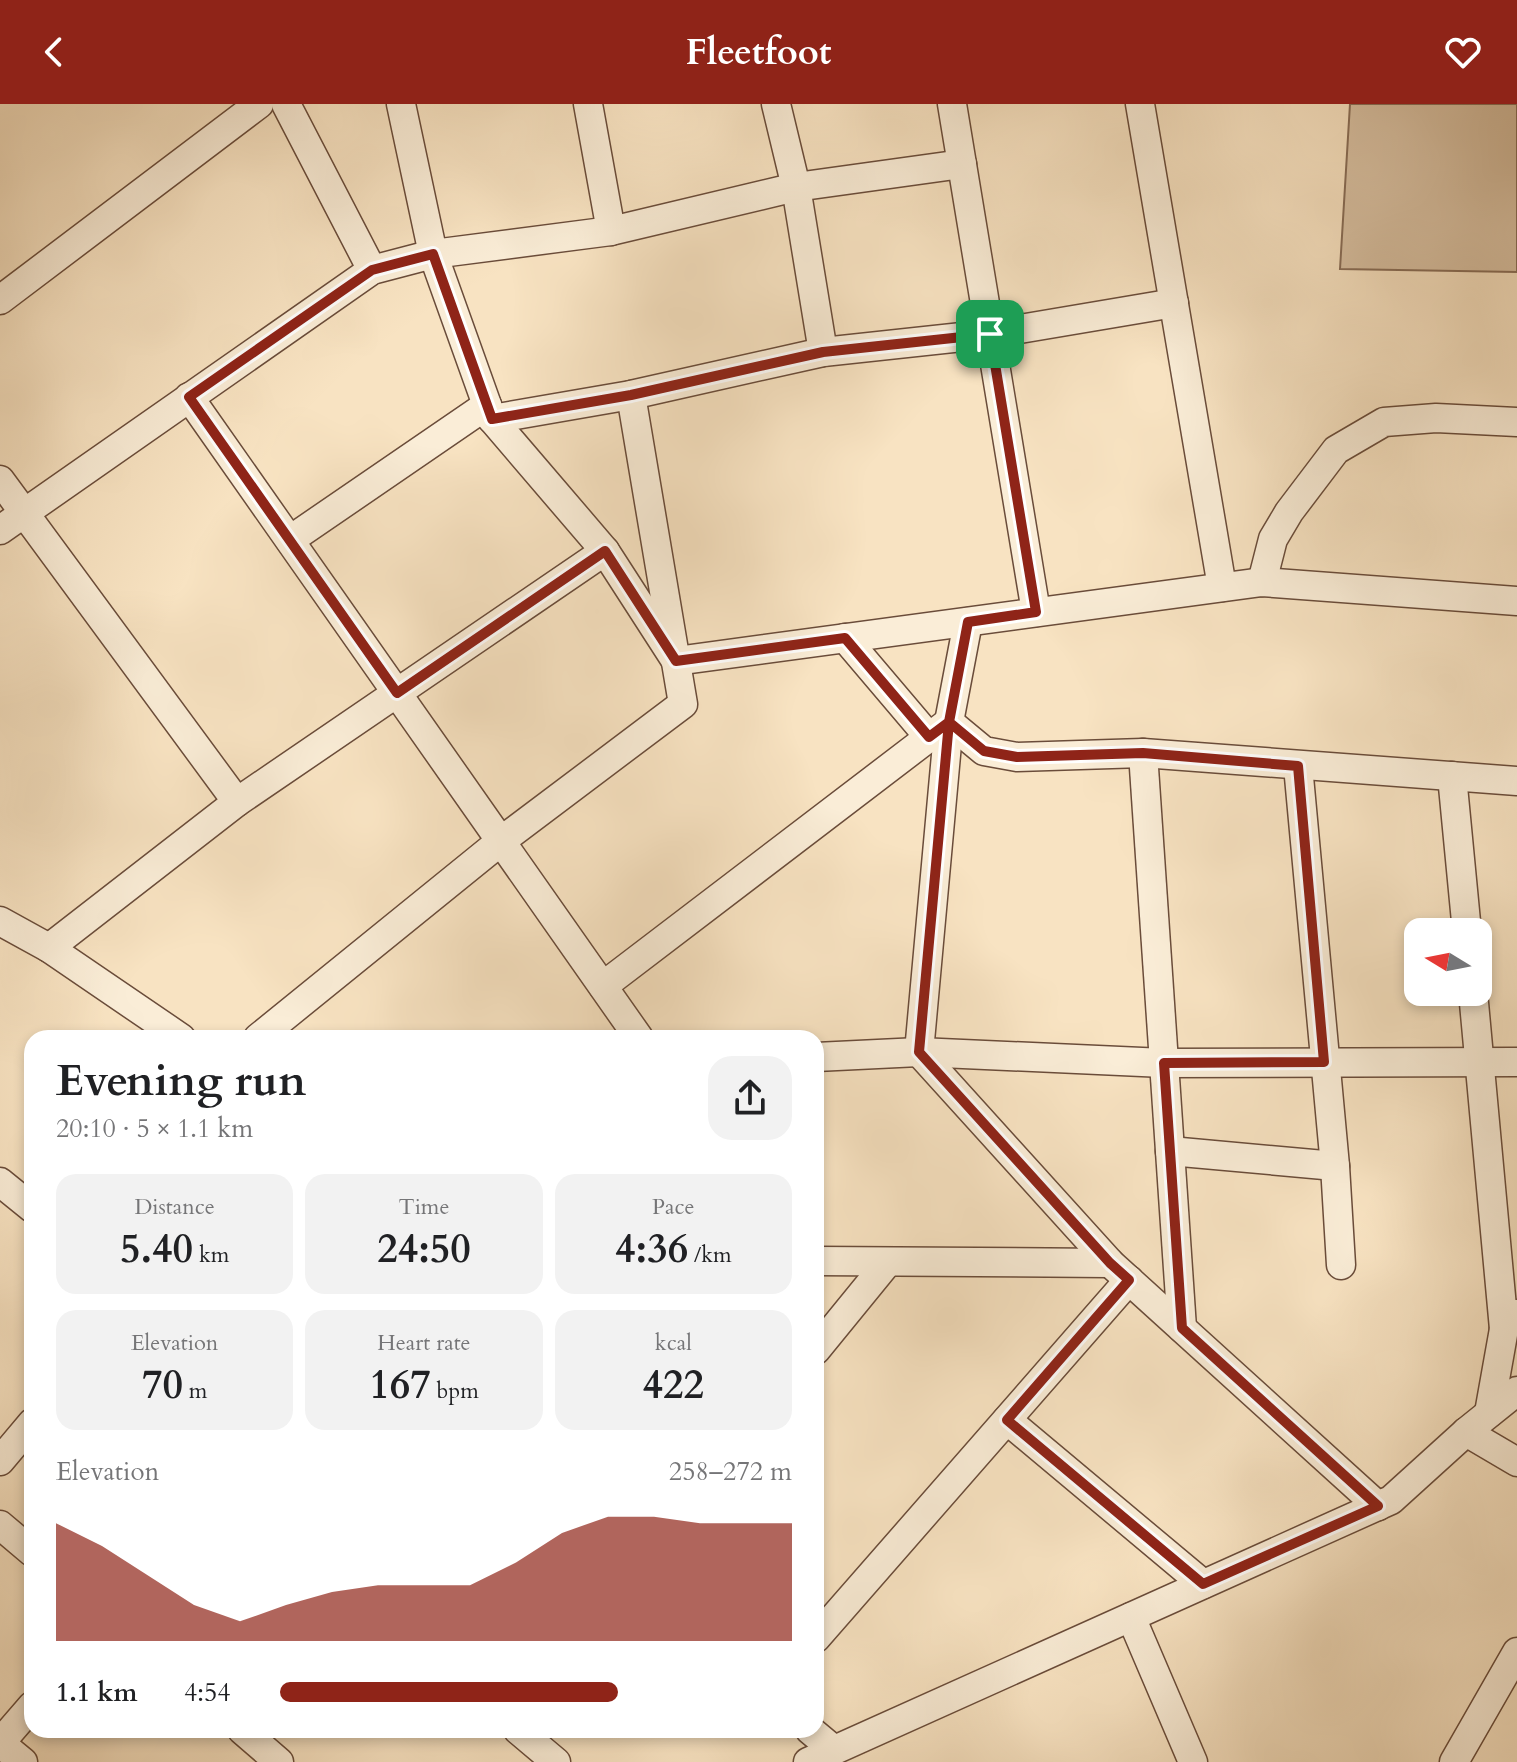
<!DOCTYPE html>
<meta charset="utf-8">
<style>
body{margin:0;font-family:Cardo,serif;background:#f2f2f2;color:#202124;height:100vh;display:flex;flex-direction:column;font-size:30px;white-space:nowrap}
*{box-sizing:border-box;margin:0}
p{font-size:26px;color:#757577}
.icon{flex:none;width:44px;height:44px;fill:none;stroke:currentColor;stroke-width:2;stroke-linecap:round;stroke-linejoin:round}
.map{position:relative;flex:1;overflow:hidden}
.details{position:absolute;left:24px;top:926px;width:800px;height:708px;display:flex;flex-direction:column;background:#fff;border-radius:24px;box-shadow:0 4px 12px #0003}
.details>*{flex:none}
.needle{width:52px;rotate:280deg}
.fabs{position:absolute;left:1404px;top:814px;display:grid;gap:16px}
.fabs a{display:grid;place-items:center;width:88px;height:88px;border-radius:16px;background:#fff;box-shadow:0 4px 12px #0003;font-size:40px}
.pin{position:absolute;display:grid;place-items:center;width:68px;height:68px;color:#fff;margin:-34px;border-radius:16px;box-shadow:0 4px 12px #0006}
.round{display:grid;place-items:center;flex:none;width:84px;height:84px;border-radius:24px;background:#f2f2f2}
.headline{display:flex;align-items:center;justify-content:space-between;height:136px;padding:0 32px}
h1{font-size:44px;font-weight:800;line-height:60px}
.figures{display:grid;grid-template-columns:repeat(3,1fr);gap:12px;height:136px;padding:8px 32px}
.figures div{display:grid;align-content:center;border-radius:20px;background:#f2f2f2;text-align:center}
.figures b{font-size:40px;font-weight:800}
.figures small{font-size:22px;font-weight:400}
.figures p{font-size:22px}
.chart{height:224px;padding:16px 32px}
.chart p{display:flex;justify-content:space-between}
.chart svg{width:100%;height:144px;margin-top:8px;fill:#8f2418;opacity:.7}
ul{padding:0 32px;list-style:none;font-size:26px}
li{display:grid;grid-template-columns:128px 96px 1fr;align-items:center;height:60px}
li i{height:20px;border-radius:10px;background:#8f2418}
header{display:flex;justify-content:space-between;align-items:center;height:104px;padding:0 32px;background:#8f2418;color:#fff;font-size:36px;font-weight:800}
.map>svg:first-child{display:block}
.park{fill:#d8c1a3;stroke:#896e58;stroke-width:2}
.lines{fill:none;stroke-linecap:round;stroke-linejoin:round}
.street-casing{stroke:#6a4c3a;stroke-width:31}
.street{stroke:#faedd7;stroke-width:28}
.route-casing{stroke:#fff;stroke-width:16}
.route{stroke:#8f2418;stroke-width:10}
</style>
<header><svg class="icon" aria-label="back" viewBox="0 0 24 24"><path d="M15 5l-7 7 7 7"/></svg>Fleetfoot<svg class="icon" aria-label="heart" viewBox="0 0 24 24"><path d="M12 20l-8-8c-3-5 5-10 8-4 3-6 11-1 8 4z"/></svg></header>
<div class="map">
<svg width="1517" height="1658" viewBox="0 0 1517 1658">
<rect width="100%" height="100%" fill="#f8e3c2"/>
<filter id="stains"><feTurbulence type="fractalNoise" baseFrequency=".0025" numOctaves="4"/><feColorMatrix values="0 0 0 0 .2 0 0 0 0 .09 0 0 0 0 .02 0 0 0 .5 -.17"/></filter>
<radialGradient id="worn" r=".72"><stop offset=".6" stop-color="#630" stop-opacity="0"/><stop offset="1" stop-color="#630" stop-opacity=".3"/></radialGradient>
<!-- park -->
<path class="park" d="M1350 0H1517V168L1340 165Z"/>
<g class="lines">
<!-- street casing -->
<g class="street-casing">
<g id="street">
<path d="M286 0 372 166"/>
<path d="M401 0 433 150 492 315 605 447 676 557 1262 478 1517 497"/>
<path d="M588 0 611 127"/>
<path d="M776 0 796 83 823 248"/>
<path d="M952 0 1036 508"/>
<path d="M1140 0 1222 483"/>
<path d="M0 196 259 0"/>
<path d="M189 293 639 934"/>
<path d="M492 315 631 291 823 248 990 230 1174 199"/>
<path d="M0 376 237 698"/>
<path d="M0 426 372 166 433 150 611 127 796 83 962 60"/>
<path d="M290 436 487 301"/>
<path d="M1262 478 1273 435 1289 408 1336 346 1384 318 1436 314 1517 318"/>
<path d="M968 518 949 618 919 948 1110 1159 1378 1402"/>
<path d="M845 534 929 633"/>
<path d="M1143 649 1182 1224"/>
<path d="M1298 662 1335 1062 1341 1161"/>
<path d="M1452 672 1467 828"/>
<path d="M0 817 49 844 181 934"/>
<path d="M49 844 237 698 605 447"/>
<path d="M603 882 949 618 984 647 1017 653 1143 649 1517 677"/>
<path d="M1473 888 1504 1225"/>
<path d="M258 934 501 737 683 600 631 291"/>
<path d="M816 953 919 948 1164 959 1517 958"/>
<path d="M1170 1047 1335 1062"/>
<path d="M0 1078 32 1104"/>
<path d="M816 1157 1110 1159"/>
<path d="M816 1246 887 1159"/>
<path d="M1489 1309 1504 1225 1516 1210"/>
<path d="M1007 1316 1203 1480"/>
<path d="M1466 1328 1517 1358"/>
<path d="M0 1357 32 1319"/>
<path d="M0 1421 32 1448"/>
<path d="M1131 1513 1193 1658"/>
<path d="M816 1534 1129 1176"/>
<path d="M242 1626 279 1658"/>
<path d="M518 1626 556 1658"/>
<path d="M810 1626 834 1646"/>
<path d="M23 1658 0 1639 32 1602"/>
<path d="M808 1658 1391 1396 1466 1328 1517 1287"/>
<path d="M1454 1658 1517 1548"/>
</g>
</g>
<!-- street -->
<use href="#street" class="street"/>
</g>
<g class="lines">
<!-- route casing -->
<g class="route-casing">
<path id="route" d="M990 230 823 248 631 291 492 315 433 150 372 166 189 293 397 589 605 447 676 557 845 534 929 633 949 618 919 948 1110 1159 1129 1176 1007 1316 1203 1480 1378 1402 1182 1224 1164 959 1324 958 1298 662 1143 649 1017 653 984 647 949 618 968 518 1036 508 990 230"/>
</g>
<!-- route -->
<use href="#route" class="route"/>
</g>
<rect width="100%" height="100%" filter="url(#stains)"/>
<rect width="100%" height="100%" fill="url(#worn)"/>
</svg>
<div class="fabs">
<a><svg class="needle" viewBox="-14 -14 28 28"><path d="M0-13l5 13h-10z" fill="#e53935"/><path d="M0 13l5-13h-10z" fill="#757577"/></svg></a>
</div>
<div class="pin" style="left:990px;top:230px;background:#1e9e55"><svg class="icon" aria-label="arrive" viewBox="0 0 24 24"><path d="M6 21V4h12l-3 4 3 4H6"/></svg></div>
<section class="details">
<div class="headline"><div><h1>Evening run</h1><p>20:10 · 5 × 1.1 km</p></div><a class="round"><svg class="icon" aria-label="share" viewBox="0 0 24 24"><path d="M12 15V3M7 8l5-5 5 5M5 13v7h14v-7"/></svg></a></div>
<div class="figures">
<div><p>Distance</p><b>5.40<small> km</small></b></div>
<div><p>Time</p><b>24:50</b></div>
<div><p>Pace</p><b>4:36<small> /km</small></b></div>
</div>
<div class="figures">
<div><p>Elevation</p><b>70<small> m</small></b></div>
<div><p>Heart rate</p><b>167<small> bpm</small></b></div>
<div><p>kcal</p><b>422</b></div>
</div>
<div class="chart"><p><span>Elevation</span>258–272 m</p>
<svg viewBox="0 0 160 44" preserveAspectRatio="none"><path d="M0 44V8L10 15L20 24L30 33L40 38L50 33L60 29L70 27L80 27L90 27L100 20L110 11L120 6L130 6L140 8L150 8L160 8V44z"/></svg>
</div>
<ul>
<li><b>1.1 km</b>4:54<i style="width:66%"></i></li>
</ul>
</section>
</div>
